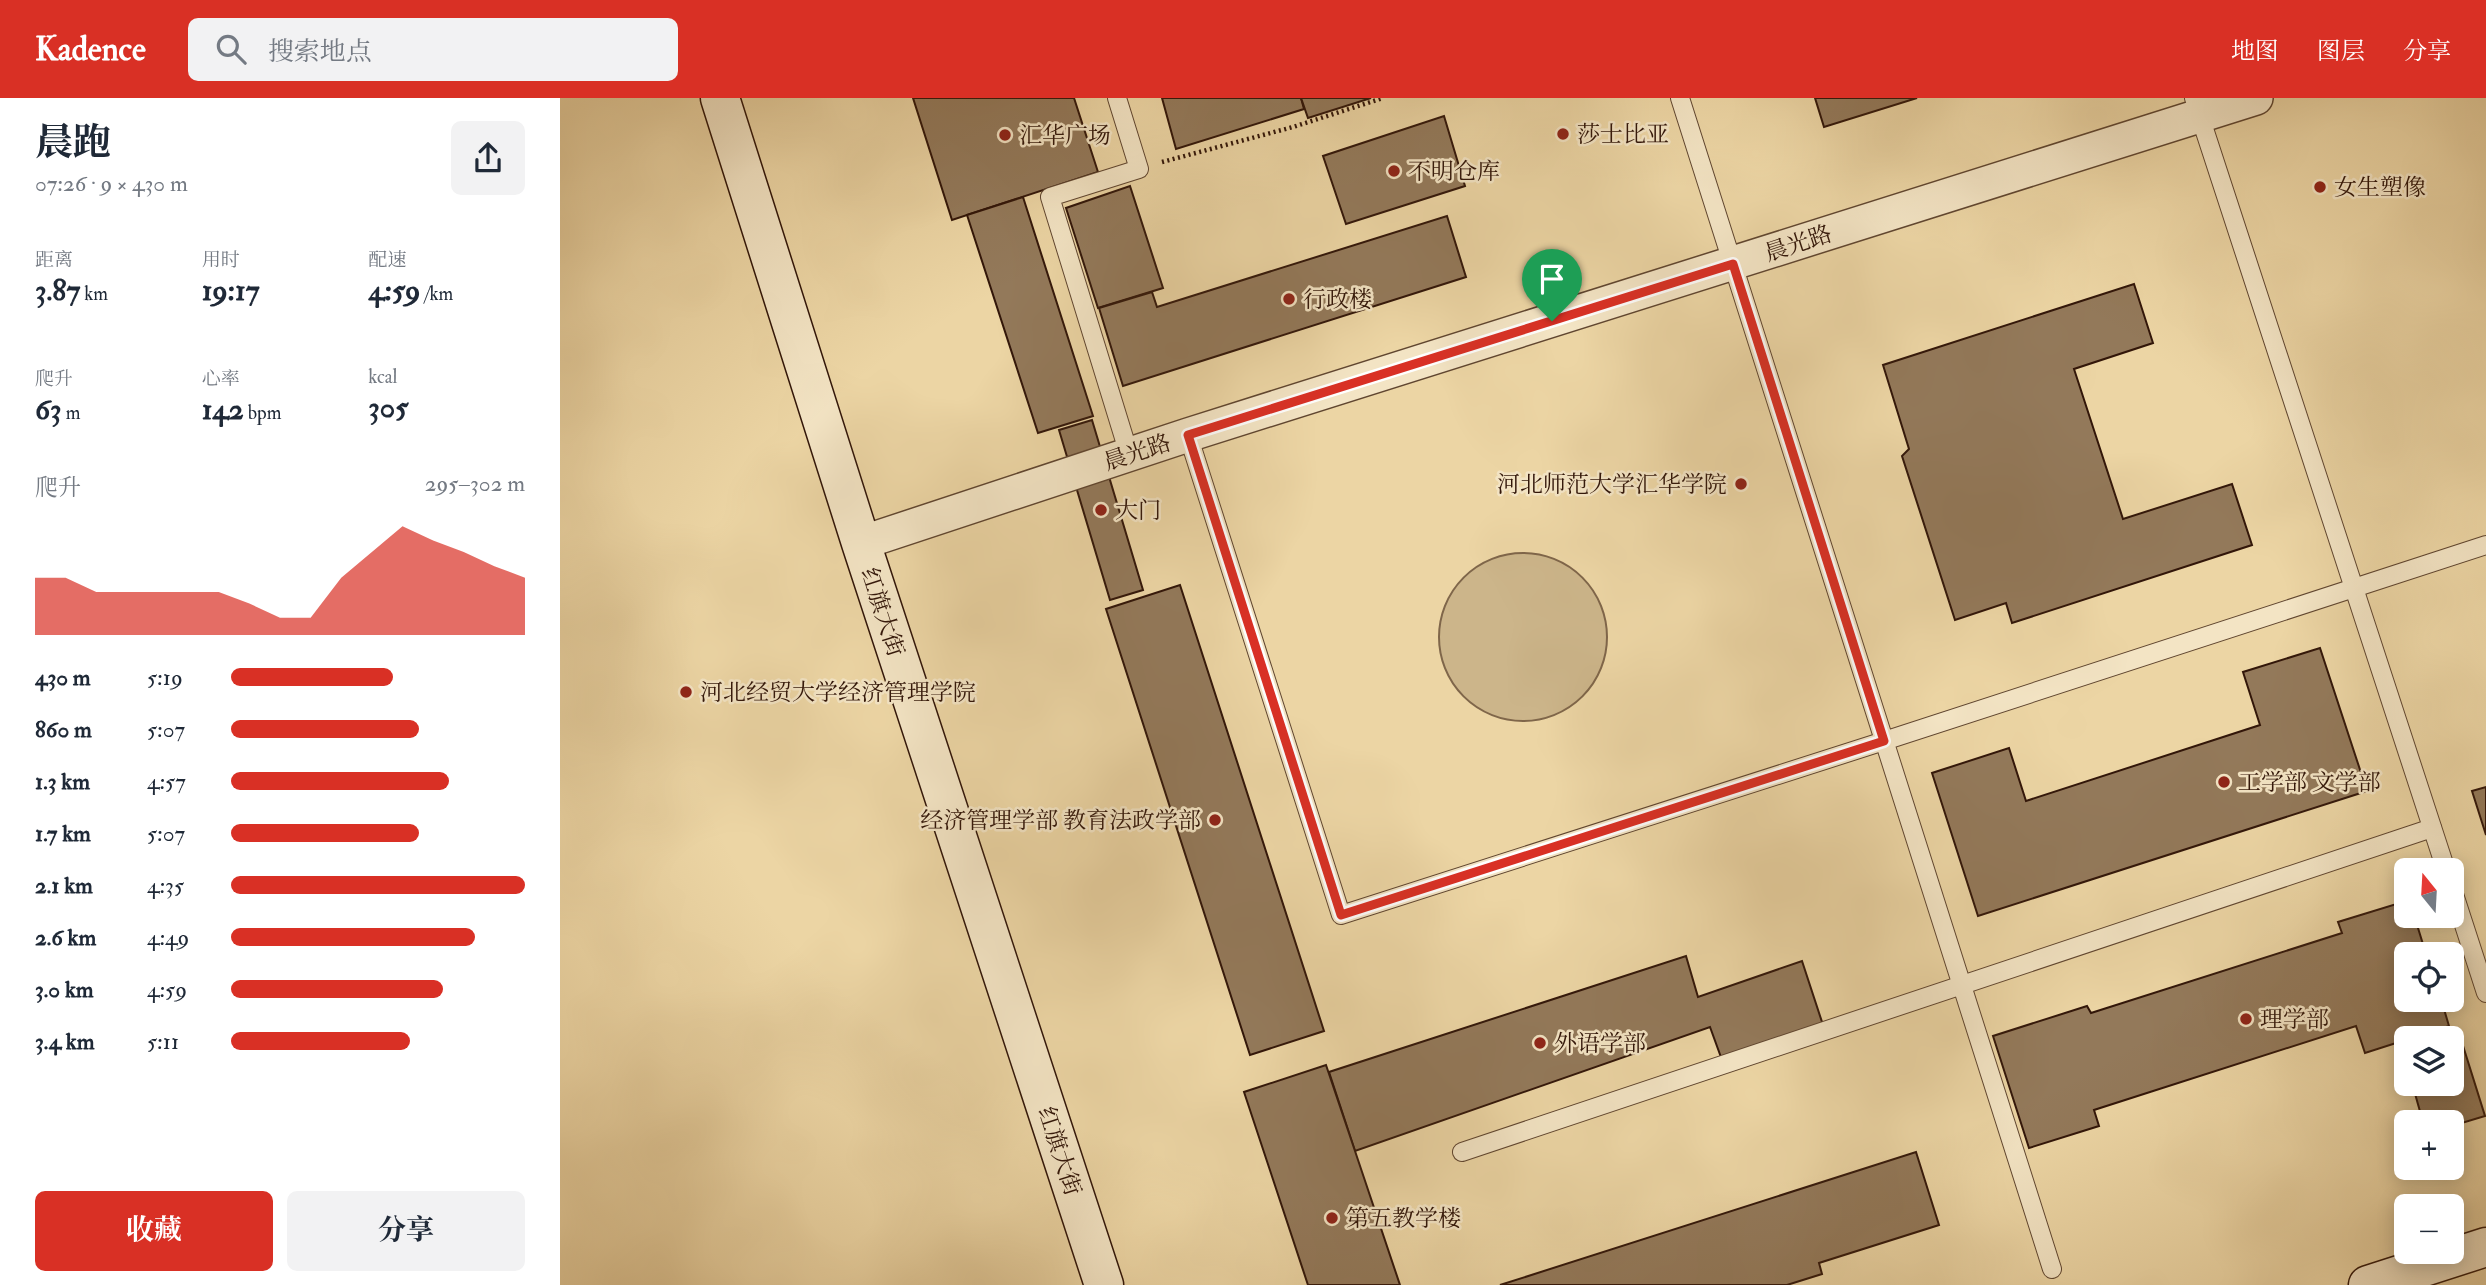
<!DOCTYPE html>
<html lang="zh">
<meta charset="utf-8">
<style>
body{margin:0;font-family:"IM FELL Double Pica","Noto Serif SC",serif;background:#f2f2f3;color:#1f2937;height:100vh;display:flex;flex-direction:column;font-size:26px;white-space:nowrap}
*{box-sizing:border-box;margin:0}
p{font-size:23px;color:#747a83}
.icon{flex:none;width:38px;height:38px;fill:none;stroke:currentColor;stroke-width:2;stroke-linecap:round;stroke-linejoin:round}
.map{position:relative;flex:1;overflow:hidden}
.sheet{display:flex;flex-direction:column;background:#fff;width:560px}
.sheet>*{flex:none}
.needle{width:46px;rotate:342deg}
.buttons{position:absolute;left:1834px;top:760px;display:grid;gap:14px}
.buttons a{display:grid;place-items:center;width:70px;height:70px;border-radius:10px;background:#fff;box-shadow:0 4px 18px #0003;font-size:35px}
.pin{position:absolute;display:grid;place-items:center;width:60px;height:60px;color:#fff;margin:-72px -30px;border-radius:50% 50% 50% 0;rotate:-45deg;box-shadow:0 0 7px #0007}
.pin .icon{rotate:45deg}
.round{display:grid;place-items:center;flex:none;width:74px;height:74px;border-radius:10px;background:#f2f2f3}
.headline{display:flex;align-items:center;justify-content:space-between;height:119px;padding:0 35px}
h1{font-size:38px;font-weight:700;line-height:52px}
.figures{display:grid;grid-template-columns:repeat(3,1fr);gap:10px;height:119px;padding:7px 35px}
.figures div{display:grid;align-content:center}
.figures b{font-size:30px;font-weight:700}
.figures small{font-size:19px;font-weight:400}
.figures p{font-size:19px}
.chart{height:196px;padding:14px 35px}
.chart p{display:flex;justify-content:space-between}
.chart svg{width:100%;height:126px;margin-top:7px;fill:#d93025;opacity:.7}
.primary-button{display:flex;gap:14px;margin-top:auto;padding:14px 35px}
.primary-button a{flex:1;height:80px;border-radius:10px;background:#d93025;color:#fff;font-size:28px;font-weight:700;line-height:80px;text-align:center}
.primary-button a+a{background:#f2f2f3;color:#1f2937}
ul{padding:0 35px;list-style:none;font-size:23px}
li{display:grid;grid-template-columns:112px 84px 1fr;align-items:center;height:52px}
li i{height:18px;border-radius:9px;background:#d93025}
header{display:flex;align-items:center;gap:42px;box-sizing:border-box;height:98px;padding:0 35px;background:#d93025;color:#fff}
header strong{font-size:33px}
nav{display:flex;gap:38px;margin-inline-start:auto;font-size:24px}
.search{width:490px;height:63px;background:#f2f2f3;display:flex;align-items:center;gap:18px;box-sizing:border-box;padding:0 24px;border-radius:10px;color:#747a83;font-size:26px}
main{display:flex;flex:1;min-height:0}
.map>svg:first-child{display:block}
.green{fill:#ccb58a;stroke:#7f664a;stroke-width:2}
.building{fill:#93795a;stroke:#321609;stroke-width:2}
.lines{fill:none;stroke-linecap:round;stroke-linejoin:round}
.service-casing{stroke:#604630;stroke-width:20}
.minor-casing{stroke:#604630;stroke-width:36}
.secondary-casing{stroke:#321609;stroke-width:41}
.path{stroke:#321609;stroke-width:4.5;stroke-dasharray:2 3.5;stroke-linecap:butt}
.service{stroke:#f3e4c4;stroke-width:18}
.minor{stroke:#f3e4c4;stroke-width:33}
.secondary{stroke:#f3e4c4;stroke-width:38}
.route-casing{stroke:#fff;stroke-width:14}
.route{stroke:#d93025;stroke-width:9}
.poi-dot{fill:#8f2418;stroke:#f3e4c4;stroke-width:2.5}
.labels{text-anchor:middle;stroke-width:5;stroke-linejoin:round;paint-order:stroke}
.poi-label{font-size:23px;fill:#321609;stroke:#f3e4c4;text-anchor:start}
.street-label{font-size:23px;fill:#321609;stroke:#f3e4c4}
</style>
<header>
<strong>Kadence</strong>
<div class="search"><svg class="icon" aria-label="search" viewBox="0 0 24 24"><circle cx="10" cy="10" r="6"/><path d="M15 15l6 6"/></svg>搜索地点</div>
<nav><a>地图</a><a>图层</a><a>分享</a></nav>
</header>
<main>
<section class="sheet">
<div class="headline"><div><h1>晨跑</h1><p>07:26 · 9 × 430 m</p></div><a class="round"><svg class="icon" aria-label="share" viewBox="0 0 24 24"><path d="M12 15V3M7 8l5-5 5 5M5 13v7h14v-7"/></svg></a></div>
<div class="figures">
<div><p>距离</p><b>3.87<small> km</small></b></div>
<div><p>用时</p><b>19:17</b></div>
<div><p>配速</p><b>4:59<small> /km</small></b></div>
</div>
<div class="figures">
<div><p>爬升</p><b>63<small> m</small></b></div>
<div><p>心率</p><b>142<small> bpm</small></b></div>
<div><p>kcal</p><b>305</b></div>
</div>
<div class="chart"><p><span>爬升</span>295–302 m</p>
<svg viewBox="0 0 160 44" preserveAspectRatio="none"><path d="M0 44V24L10 24L20 29L30 29L40 29L50 29L60 29L70 33L80 38L90 38L100 24L110 15L120 6L130 11L140 15L150 20L160 24V44z"/></svg>
</div>
<ul>
<li><b>430 m</b>5:19<i style="width:55%"></i></li>
<li><b>860 m</b>5:07<i style="width:64%"></i></li>
<li><b>1.3 km</b>4:57<i style="width:74%"></i></li>
<li><b>1.7 km</b>5:07<i style="width:64%"></i></li>
<li><b>2.1 km</b>4:35<i style="width:100%"></i></li>
<li><b>2.6 km</b>4:49<i style="width:83%"></i></li>
<li><b>3.0 km</b>4:59<i style="width:72%"></i></li>
<li><b>3.4 km</b>5:11<i style="width:61%"></i></li>
</ul>
<div class="primary-button"><a>收藏</a><a>分享</a></div>
</section>
<div class="map">
<svg width="1926" height="1187" viewBox="0 0 1926 1187">
<rect width="100%" height="100%" fill="#ecd5a4"/>
<filter id="stains"><feTurbulence type="fractalNoise" baseFrequency=".00286" numOctaves="4"/><feColorMatrix values="0 0 0 0 .2 0 0 0 0 .09 0 0 0 0 .02 0 0 0 .5 -.17"/></filter>
<radialGradient id="worn" r=".72"><stop offset=".6" stop-color="#630" stop-opacity="0"/><stop offset="1" stop-color="#630" stop-opacity=".3"/></radialGradient>
<!-- green -->
<circle class="green" cx="963" cy="539" r="84"/>
<!-- building -->
<g class="building">
<path d="M353 0H514L538 74 392 122Z"/>
<path d="M602 0H741L744 11 616 51Z"/>
<path d="M741 0H811L748 20Z"/>
<path d="M1255 0H1357L1264 29Z"/>
<path d="M884 18 905 88 786 126 763 58Z"/>
<path d="M570 88 603 190 538 210 506 110Z"/>
<path d="M463 99 533 318 478 335 407 117Z"/>
<path d="M887 118 906 179 563 288 539 210 592 194 597 209Z"/>
<path d="M1574 186 1593 245 1514 271 1563 421 1672 386 1692 447 1452 525 1446 505 1395 522 1342 358 1349 351 1323 267Z"/>
<path d="M532 322 583 492 550 502 499 332Z"/>
<path d="M620 487 764 933 690 957 546 511Z"/>
<path d="M1760 550 1807 693 1418 818 1372 675 1449 650 1466 703 1700 627 1683 574Z"/>
<path d="M1926 689V737L1912 693Z"/>
<path d="M1846 803V817H1854L1866 856H1846V901H1881L1889 928 1805 955 1796 928 1534 1012 1539 1028 1469 1050 1433 938 1527 908 1531 915 1782 835 1778 824Z"/>
<path d="M1126 858 1138 899 1242 863 1263 927 1162 962 1150 929 795 1053 769 974Z"/>
<path d="M1899 935 1925 1018 1892 1028V1024H1863L1852 985H1892V940H1883Z"/>
<path d="M766 967 795 1053 840 1187H748L684 994Z"/>
<path d="M1356 1054 1379 1127 1259 1165 1262 1176 1227 1187H940Z"/>
</g>
<g class="lines">
<!-- service casing -->
<g class="service-casing">
<g id="service">
<path d="M557 0 579 71 490 99 569 356"/>
<path d="M1120 0 1492 1171"/>
<path d="M1634 0 1886 772"/>
<path d="M628 337 781 817 1324 643 1926 447"/>
<path d="M1892 790 1926 895"/>
<path d="M902 1054 1872 730"/>
</g>
</g>
<!-- minor casing -->
<g class="minor-casing">
<path id="minor" d="M301 445 628 337 1696 0"/>
</g>
<!-- secondary casing -->
<g class="secondary-casing">
<g id="secondary">
<path d="M160 0 301 445 544 1187"/>
<path d="M1808 1187 1926 1149"/>
</g>
</g>
<!-- path -->
<path class="path" d="M602 64 733 29 823 0"/>
<!-- service -->
<use href="#service" class="service"/>
<!-- minor -->
<use href="#minor" class="minor"/>
<!-- secondary -->
<use href="#secondary" class="secondary"/>
</g>
<g class="lines">
<!-- route casing -->
<g class="route-casing">
<path id="route" d="M1173 166 1324 643 781 817 628 337Z"/>
</g>
<!-- route -->
<use href="#route" class="route"/>
</g>
<!-- markers -->
<g class="poi-dot">
<circle cx="1003" cy="36" r="7"/>
<circle cx="445" cy="37" r="7"/>
<circle cx="834" cy="73" r="7"/>
<circle cx="1760" cy="89" r="7"/>
<circle cx="729" cy="201" r="7"/>
<circle cx="1181" cy="386" r="7"/>
<circle cx="541" cy="412" r="7"/>
<circle cx="126" cy="594" r="7"/>
<circle cx="1664" cy="684" r="7"/>
<circle cx="655" cy="722" r="7"/>
<circle cx="1686" cy="921" r="7"/>
<circle cx="980" cy="945" r="7"/>
<circle cx="772" cy="1120" r="7"/>
</g>
<g class="labels">
<!-- poi labels -->
<g class="poi-label">
<text x="1017" y="44">莎士比亚</text>
<text x="459" y="45">汇华广场</text>
<text x="848" y="81">不明仓库</text>
<text x="1774" y="97">女生塑像</text>
<text x="743" y="209">行政楼</text>
<text x="1167" y="394" text-anchor="end">河北师范大学汇华学院</text>
<text x="555" y="420">大门</text>
<text x="140" y="602">河北经贸大学经济管理学院</text>
<text x="1678" y="692">工学部 文学部</text>
<text x="641" y="730" text-anchor="end">经济管理学部 教育法政学部</text>
<text x="1700" y="929">理学部</text>
<text x="994" y="953">外语学部</text>
<text x="786" y="1128">第五教学楼</text>
</g>
<!-- street labels -->
<g class="street-label">
<text transform="translate(1238 145) rotate(-18)" y="8">晨光路</text>
<text transform="translate(577 354) rotate(-18)" y="8">晨光路</text>
<text transform="translate(323 514) rotate(72)" y="8">红旗大街</text>
<text transform="translate(500 1053) rotate(72)" y="8">红旗大街</text>
</g>
</g>
<rect width="100%" height="100%" filter="url(#stains)"/>
<rect width="100%" height="100%" fill="url(#worn)"/>
</svg>
<div class="buttons">
<a><svg class="needle" viewBox="-14 -14 28 28"><path d="M0-13l5 13h-10z" fill="#e53935"/><path d="M0 13l5-13h-10z" fill="#747a83"/></svg></a>
<a><svg class="icon" aria-label="locate" viewBox="0 0 24 24"><circle cx="12" cy="12" r="6"/><path d="M12 2v4M12 18v4M2 12h4M18 12h4"/></svg></a>
<a><svg class="icon" aria-label="layers" viewBox="0 0 24 24"><path d="M12 4l9 5-9 5-9-5zM3 14l9 5 9-5"/></svg></a>
<a>+</a>
<a>−</a>
</div>
<div class="pin" style="left:992px;top:223px;background:#1e9e55"><svg class="icon" aria-label="arrive" viewBox="0 0 24 24"><path d="M6 21V4h12l-3 4 3 4H6"/></svg></div>
</div>
</main>
